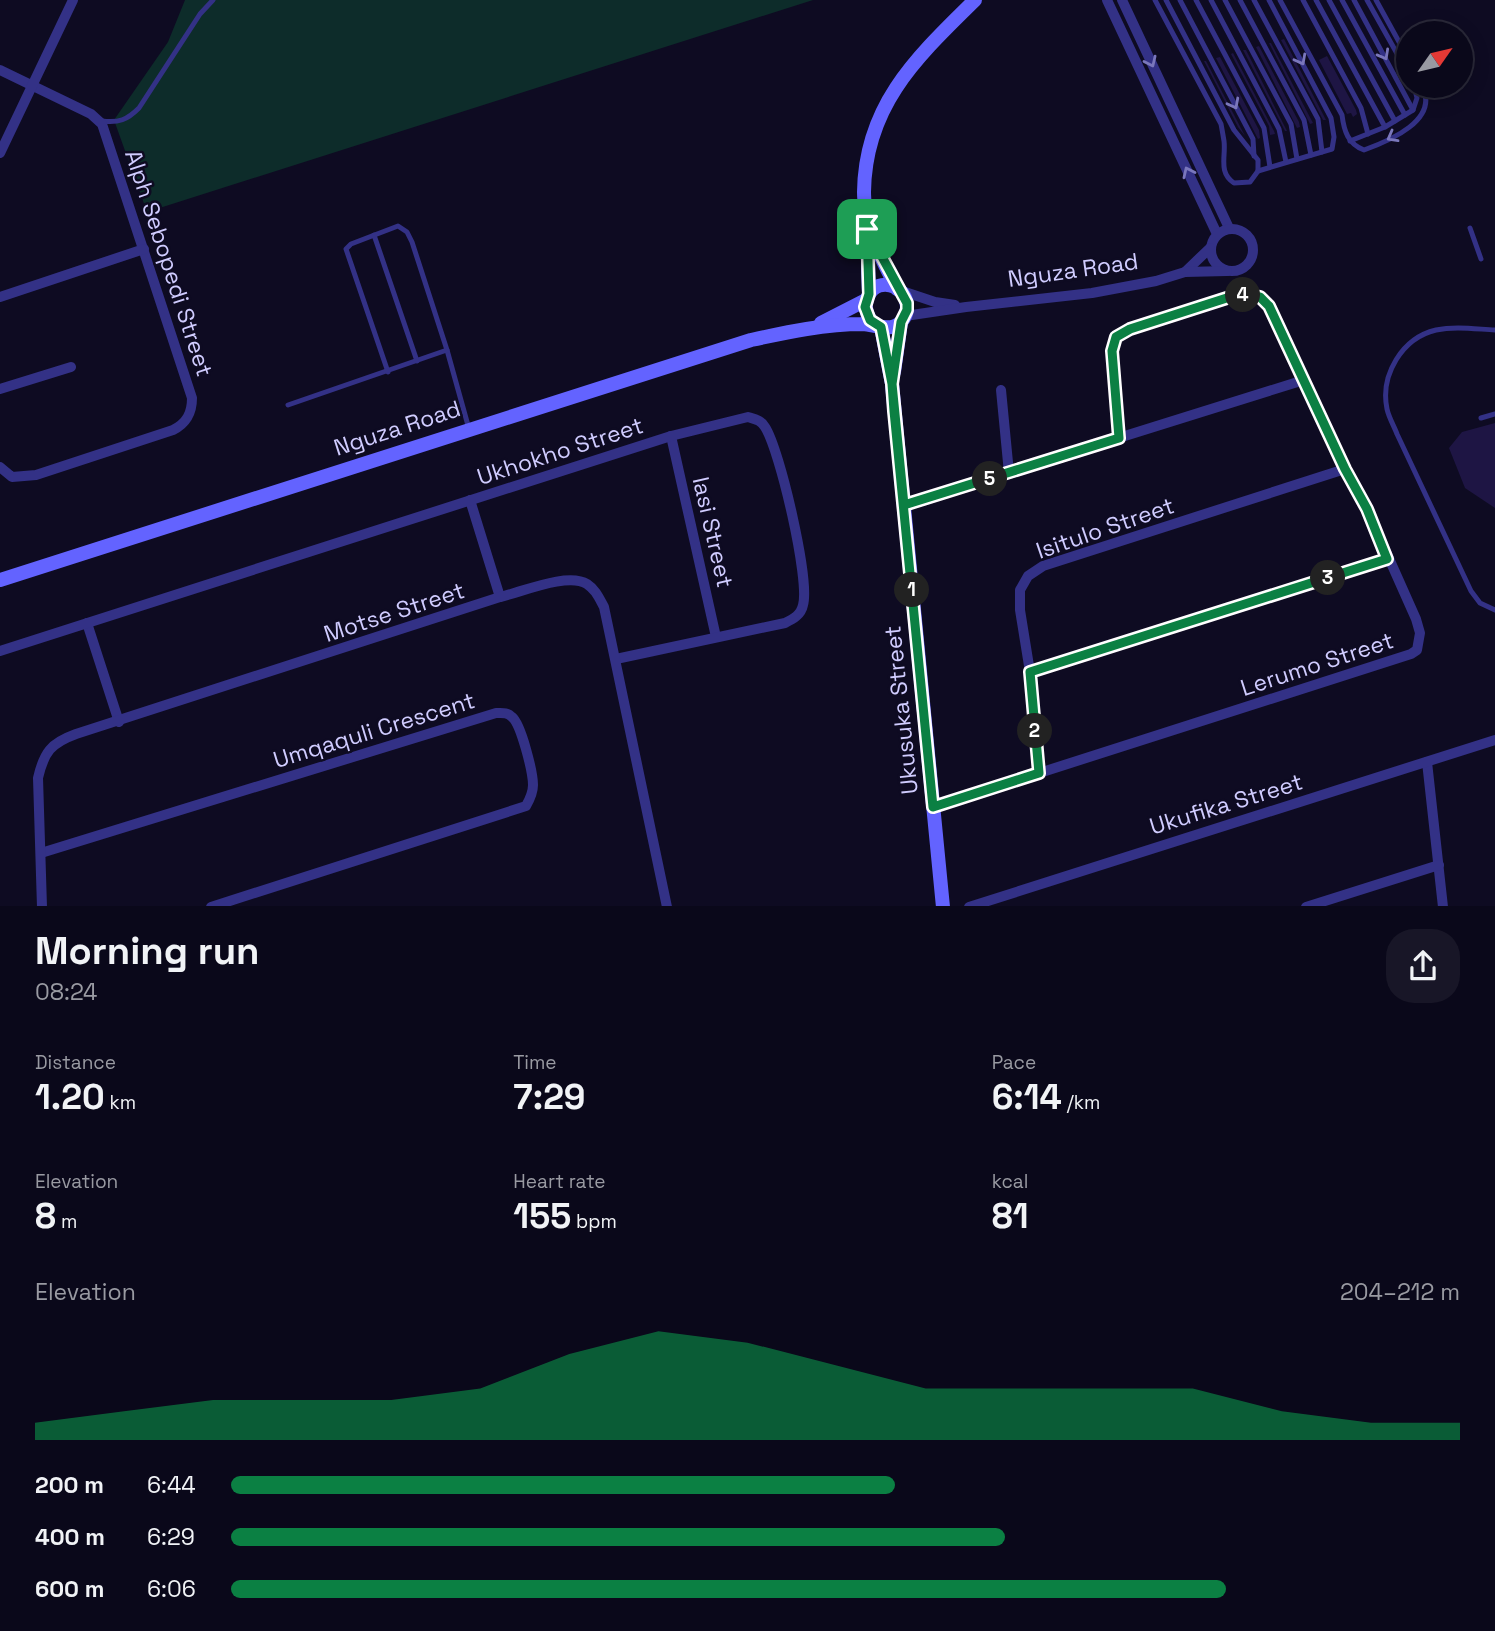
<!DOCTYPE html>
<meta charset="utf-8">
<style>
body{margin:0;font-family:"Space Grotesk",sans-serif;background:#181627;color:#f1f3f6;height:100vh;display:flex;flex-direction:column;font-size:26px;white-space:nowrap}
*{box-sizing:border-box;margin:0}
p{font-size:23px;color:#999aa2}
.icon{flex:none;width:38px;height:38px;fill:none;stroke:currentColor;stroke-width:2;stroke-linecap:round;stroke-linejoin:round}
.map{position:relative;height:906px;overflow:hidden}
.side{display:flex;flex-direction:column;background:#0a081a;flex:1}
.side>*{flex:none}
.needle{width:46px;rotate:56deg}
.tools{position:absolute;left:1396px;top:21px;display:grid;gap:14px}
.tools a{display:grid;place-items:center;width:77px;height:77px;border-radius:50%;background:#0a081a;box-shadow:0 4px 18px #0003,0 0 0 2px #2a2939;font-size:35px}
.pin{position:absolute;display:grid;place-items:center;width:60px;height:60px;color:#fff;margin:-30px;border-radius:14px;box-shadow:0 4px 10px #0006}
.km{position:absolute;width:35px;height:35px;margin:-18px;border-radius:50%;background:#222;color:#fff;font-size:19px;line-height:35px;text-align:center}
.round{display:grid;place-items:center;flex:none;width:74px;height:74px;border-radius:28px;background:#181627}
.summary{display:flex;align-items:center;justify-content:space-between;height:119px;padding:0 35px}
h1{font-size:38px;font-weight:600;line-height:52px}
.stats{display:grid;grid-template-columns:repeat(3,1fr);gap:10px;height:119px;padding:7px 35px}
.stats div{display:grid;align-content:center}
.stats b{font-size:35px;font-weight:600}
.stats small{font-size:19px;font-weight:400}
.stats p{font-size:19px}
.chart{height:196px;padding:14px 35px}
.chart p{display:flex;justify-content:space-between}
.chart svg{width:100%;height:126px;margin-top:7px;fill:#0b8043;opacity:.7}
ul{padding:0 35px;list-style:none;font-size:23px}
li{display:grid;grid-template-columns:112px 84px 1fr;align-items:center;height:52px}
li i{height:18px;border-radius:9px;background:#0b8043}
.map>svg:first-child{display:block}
.green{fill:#0d2c2a}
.building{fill:#1e1544}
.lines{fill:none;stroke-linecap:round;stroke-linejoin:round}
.lane{stroke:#333186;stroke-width:5}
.street{stroke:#333186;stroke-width:10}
.secondary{stroke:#6363ff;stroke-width:14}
.oneway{stroke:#7a77bc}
.route-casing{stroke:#fff;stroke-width:14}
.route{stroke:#0b8043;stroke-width:9}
.labels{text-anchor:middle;stroke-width:5;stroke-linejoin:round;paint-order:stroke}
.street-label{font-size:23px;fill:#d0ccff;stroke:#0e0b22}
</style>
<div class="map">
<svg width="1495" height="907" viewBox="0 0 1495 907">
<rect width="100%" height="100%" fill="#0e0b22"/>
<!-- green -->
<path class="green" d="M185 0H813L147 212 114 120 168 42Z"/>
<!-- building -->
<g class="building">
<path d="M1284 39 1326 120H1323L1281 40Z"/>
<path d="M1269 43H1271L1313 123 1310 124Z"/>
<path d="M1259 46 1299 122 1300 127 1297 128 1256 47Z"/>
<path d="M1243 50H1246L1287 131H1285Z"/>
<path d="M1233 53 1274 131 1275 134 1270 135 1269 126 1231 54Z"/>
<path d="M1327 56 1356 110 1357 114 1353 117 1351 113 1347 114 1319 60Z"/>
<path d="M1220 57 1259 130 1260 138 1258 139 1216 58Z"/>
<path d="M1204 61H1206L1245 136 1238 127Z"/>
<path d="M1495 423V508L1465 488 1449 448 1462 432Z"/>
</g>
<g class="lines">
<!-- lane -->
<g class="lane">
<path d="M1155 0 1221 124C1222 129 1223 135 1224 141 1226 157 1218 172 1234 183L1250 182 1258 171V160L1234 130 1166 0"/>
<path d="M1180 0 1253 139 1254 156"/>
<path d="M1196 0 1264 128 1270 167"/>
<path d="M1211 0 1279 129 1286 162"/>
<path d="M1225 0 1291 124 1297 159"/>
<path d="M1240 0 1304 120 1311 155"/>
<path d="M1254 0 1318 119 1322 152"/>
<path d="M1280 0 1342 115C1344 131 1348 144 1364 150 1389 141 1440 120 1422 86"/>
<path d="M1303 0 1361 108 1368 134"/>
<path d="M1316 0 1385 127"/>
<path d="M1329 0 1395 121"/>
<path d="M1342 0 1405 115"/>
<path d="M1354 0 1413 110"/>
<path d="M1367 0 1409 75"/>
<path d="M1376 0 1409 60"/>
<path d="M102 121C119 123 127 120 139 108L200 14 213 0"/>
<path d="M1350 141 1385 127 1413 110 1417 98 1414 86"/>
<path d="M1258 171 1332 149 1334 137 1331 118 1269 0"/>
<path d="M1470 228 1481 259"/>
<path d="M374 235 417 361"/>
<path d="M1495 330C1475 329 1455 326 1436 330 1402 338 1380 375 1387 409 1389 418 1394 426 1397 434L1471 591 1480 603 1495 610"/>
<path d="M388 372 346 249 351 244 398 226 407 232 412 242 447 350 469 429"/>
<path d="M288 405 447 350"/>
<path d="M1481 418 1495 414"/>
</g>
<!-- street -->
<g class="street">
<path d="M1107 0 1217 234"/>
<path d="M1122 0 1229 228"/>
<path d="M0 70 91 114 102 124 192 398C192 413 187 423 173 430L36 475 12 477 0 467"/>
<path d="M0 153 73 0"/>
<circle cx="1232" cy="250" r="21"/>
<path d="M1186 271 1210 248"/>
<path d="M902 291 935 302 955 305"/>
<path d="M0 297 144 249"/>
<path d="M905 316 966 307 1092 293 1156 281 1185 272 1227 271"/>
<path d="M0 389 71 367"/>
<path d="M1001 390 1009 473"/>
<path d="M671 436 716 637"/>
<path d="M470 500 500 597"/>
<path d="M904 505 1304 380"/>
<path d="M87 623 119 722"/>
<path d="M0 651 671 436 748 417C755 419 761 420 765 427 780 450 810 580 803 605 801 615 793 619 785 623L616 659"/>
<path d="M1030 672 1387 559"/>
<path d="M1427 762 1443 907"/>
<path d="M1039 773 1030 672 1020 610V590L1028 576 1043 566 1345 469"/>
<path d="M933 807 1411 654 1417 650 1420 633 1416 619 1367 509 1345 469 1268 306 1260 297 1233 296 1130 329 1116 337 1112 351 1119 438"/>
<path d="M41 853 496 713C502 713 507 712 512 717 521 724 533 772 533 785 533 793 530 799 526 806L211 907"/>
<path d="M42 907 38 778C44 752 51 743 76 734L500 597C522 592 568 572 587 584 596 590 599 598 604 607L667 907"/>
<path d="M969 907 1495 740"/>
<path d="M1306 907 1439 865"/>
</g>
<!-- secondary -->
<g class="secondary">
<path d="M869 233 897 289"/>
<path d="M869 294C868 272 868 251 867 230 867 217 864 205 864 192 865 105 917 57 975 0"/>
<path d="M821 323 866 300"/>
<path d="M881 327 892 384 943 907"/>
<path d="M894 372 901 322"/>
<path d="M0 580 751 340C788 332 825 324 863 324 874 325 885 330 895 326 911 319 911 295 895 287 871 276 855 307 875 325"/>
</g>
</g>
<!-- one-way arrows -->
<defs><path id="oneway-chevron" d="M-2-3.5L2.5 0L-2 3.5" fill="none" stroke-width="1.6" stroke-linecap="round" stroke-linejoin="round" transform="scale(1.75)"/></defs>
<g class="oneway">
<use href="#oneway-chevron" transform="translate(1384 55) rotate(61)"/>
<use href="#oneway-chevron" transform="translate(1301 60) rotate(62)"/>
<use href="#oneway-chevron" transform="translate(1151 62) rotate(65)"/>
<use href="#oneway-chevron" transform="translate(1234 104) rotate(62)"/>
<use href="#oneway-chevron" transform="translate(1392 137) rotate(151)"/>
<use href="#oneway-chevron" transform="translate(1188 172) rotate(-115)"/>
</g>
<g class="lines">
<!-- route casing -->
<g class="route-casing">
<path id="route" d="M867 229 869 294 865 307 870 320 881 327 892 384 894 411 933 807 1039 773 1030 672 1387 559 1367 509 1345 469 1269 306 1260 297 1244 295 1233 296 1130 329 1116 337 1112 351 1119 438 904 505 892 384 901 322 907 310V303L867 229"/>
</g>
<!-- route -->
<use href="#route" class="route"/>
</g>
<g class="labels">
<!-- street labels -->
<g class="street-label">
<text transform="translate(169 263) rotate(72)" y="8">Alph Sebopedi Street</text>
<text transform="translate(1073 270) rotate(-8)" y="8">Nguza Road</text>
<text transform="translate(397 428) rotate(-18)" y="8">Nguza Road</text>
<text transform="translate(560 451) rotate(-18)" y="8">Ukhokho Street</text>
<text transform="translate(1105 528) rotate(-19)" y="8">Isitulo Street</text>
<text transform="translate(713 532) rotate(77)" y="8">Iasi Street</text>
<text transform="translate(394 612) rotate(-18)" y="8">Motse Street</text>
<text transform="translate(1317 664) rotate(-18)" y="8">Lerumo Street</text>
<text transform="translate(901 710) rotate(-96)" y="8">Ukusuka Street</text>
<text transform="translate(374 730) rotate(-17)" y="8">Umqaquli Crescent</text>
<text transform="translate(1226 804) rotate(-17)" y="8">Ukufika Street</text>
</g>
</g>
</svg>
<div class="tools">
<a><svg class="needle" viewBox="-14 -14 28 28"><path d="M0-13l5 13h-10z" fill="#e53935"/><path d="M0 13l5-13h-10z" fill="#999aa2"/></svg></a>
</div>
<div class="pin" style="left:867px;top:229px;background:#1e9e55"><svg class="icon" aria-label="arrive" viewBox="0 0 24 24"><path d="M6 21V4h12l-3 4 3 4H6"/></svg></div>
<b class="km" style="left:912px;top:590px">1</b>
<b class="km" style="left:1035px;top:731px">2</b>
<b class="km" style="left:1328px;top:578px">3</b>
<b class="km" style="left:1243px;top:295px">4</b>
<b class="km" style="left:990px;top:479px">5</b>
</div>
<section class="side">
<div class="summary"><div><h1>Morning run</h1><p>08:24</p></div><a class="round"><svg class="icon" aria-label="share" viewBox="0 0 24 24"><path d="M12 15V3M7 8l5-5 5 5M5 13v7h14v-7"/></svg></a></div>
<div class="stats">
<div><p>Distance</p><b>1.20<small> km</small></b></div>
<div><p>Time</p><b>7:29</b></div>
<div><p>Pace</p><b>6:14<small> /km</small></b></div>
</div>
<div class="stats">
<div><p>Elevation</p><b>8<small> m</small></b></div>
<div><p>Heart rate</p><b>155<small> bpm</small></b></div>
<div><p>kcal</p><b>81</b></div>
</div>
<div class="chart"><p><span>Elevation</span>204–212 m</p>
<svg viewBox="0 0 160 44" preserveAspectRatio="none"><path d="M0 44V38L10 34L20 30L30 30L40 30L50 26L60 14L70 6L80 10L90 18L100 26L110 26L120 26L130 26L140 34L150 38L160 38V44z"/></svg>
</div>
<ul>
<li><b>200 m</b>6:44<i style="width:54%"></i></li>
<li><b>400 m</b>6:29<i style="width:63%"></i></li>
<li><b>600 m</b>6:06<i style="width:81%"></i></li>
</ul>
</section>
